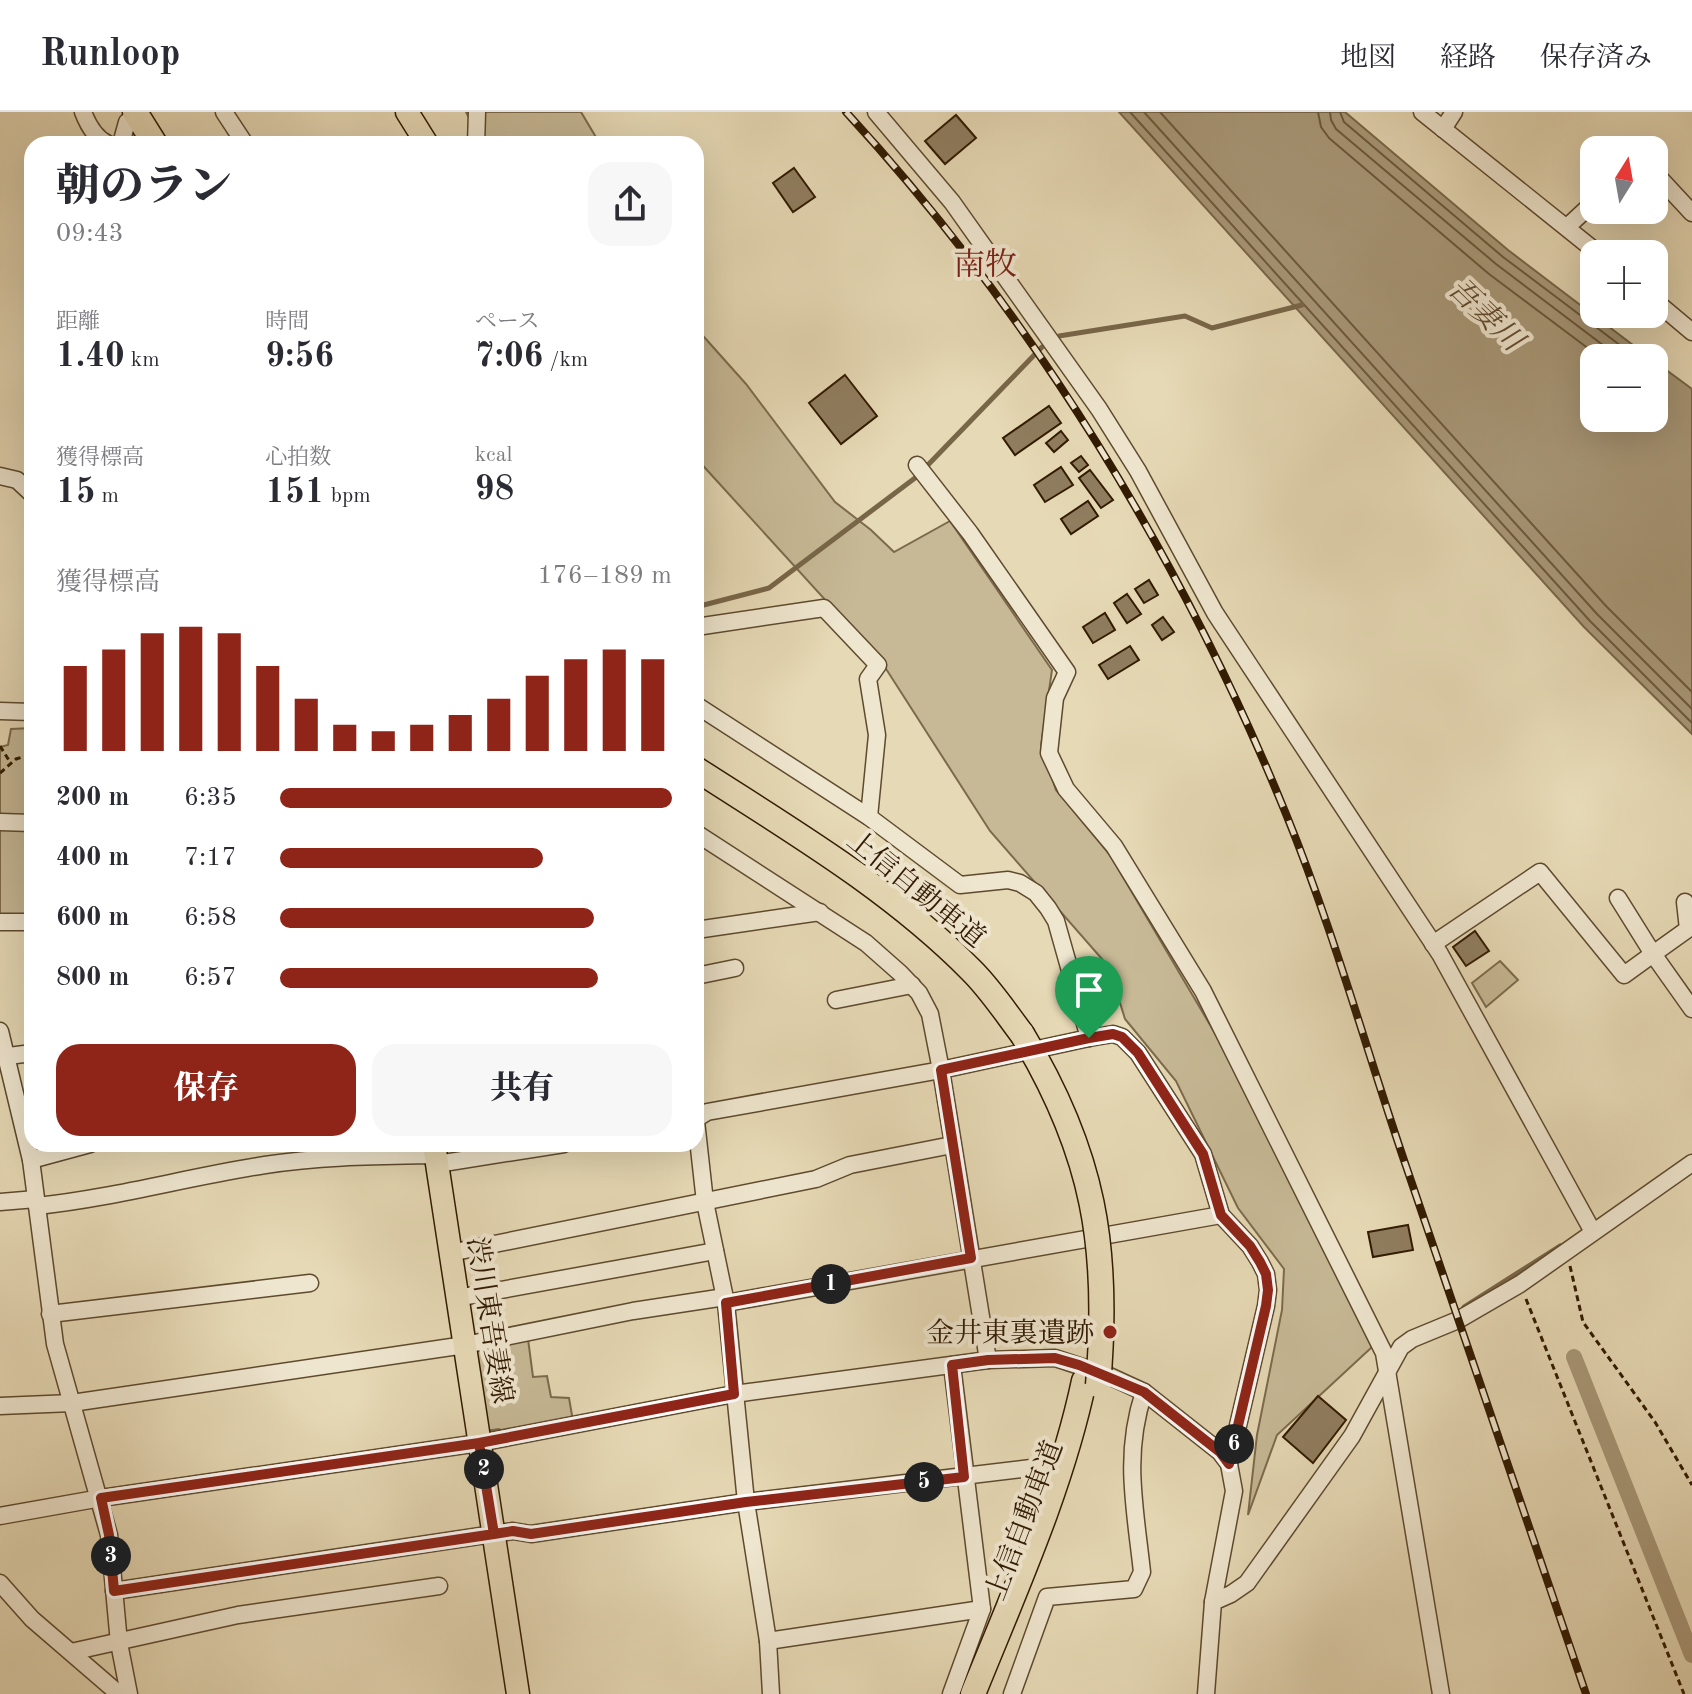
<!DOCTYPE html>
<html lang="ja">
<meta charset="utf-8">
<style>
body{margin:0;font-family:"Old Standard TT","Noto Serif JP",serif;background:#f7f7f7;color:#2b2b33;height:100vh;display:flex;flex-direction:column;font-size:30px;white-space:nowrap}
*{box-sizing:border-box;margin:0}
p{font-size:26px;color:#7c7c81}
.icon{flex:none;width:44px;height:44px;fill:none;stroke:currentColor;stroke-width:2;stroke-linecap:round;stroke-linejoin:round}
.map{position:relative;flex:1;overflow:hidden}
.side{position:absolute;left:24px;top:24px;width:680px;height:1016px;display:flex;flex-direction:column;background:#fff;border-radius:24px;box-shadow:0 8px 32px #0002}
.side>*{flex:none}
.needle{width:52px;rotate:11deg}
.fabs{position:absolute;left:1580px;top:24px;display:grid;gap:16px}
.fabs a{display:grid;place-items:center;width:88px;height:88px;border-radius:16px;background:#fff;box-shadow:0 8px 32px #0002;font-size:40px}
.pin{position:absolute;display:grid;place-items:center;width:68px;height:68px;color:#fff;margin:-82px -34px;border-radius:50% 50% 50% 0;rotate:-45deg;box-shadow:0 0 8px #0007}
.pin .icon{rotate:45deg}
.km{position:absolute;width:40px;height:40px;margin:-20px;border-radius:50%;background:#222;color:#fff;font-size:22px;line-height:40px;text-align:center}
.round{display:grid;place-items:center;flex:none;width:84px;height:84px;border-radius:24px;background:#f7f7f7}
.overview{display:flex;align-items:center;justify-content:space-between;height:136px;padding:0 32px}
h1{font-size:44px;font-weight:800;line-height:60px}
.figures{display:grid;grid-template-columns:repeat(3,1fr);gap:12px;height:136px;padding:8px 32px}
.figures div{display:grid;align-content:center}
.figures b{font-size:34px;font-weight:800}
.figures small{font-size:22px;font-weight:400}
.figures p{font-size:22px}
.chart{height:224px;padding:16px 32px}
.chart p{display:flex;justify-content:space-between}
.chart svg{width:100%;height:144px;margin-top:8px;stroke:#8f2418;stroke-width:6}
.cta{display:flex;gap:16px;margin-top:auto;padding:16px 32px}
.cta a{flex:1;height:92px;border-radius:24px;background:#8f2418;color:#fff;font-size:32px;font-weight:800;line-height:92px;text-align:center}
.cta a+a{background:#f7f7f7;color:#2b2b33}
ul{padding:0 32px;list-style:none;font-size:26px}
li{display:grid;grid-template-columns:128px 96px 1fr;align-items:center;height:60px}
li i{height:20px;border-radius:10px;background:#8f2418}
header{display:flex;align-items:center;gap:48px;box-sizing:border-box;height:112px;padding:0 40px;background:#fff;border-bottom:2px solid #e1e1e2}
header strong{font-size:38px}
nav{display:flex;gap:44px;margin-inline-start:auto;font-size:28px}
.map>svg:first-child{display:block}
.green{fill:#c7b996;stroke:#7c6a4c;stroke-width:2}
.water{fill:#a89878;stroke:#786648;stroke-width:2}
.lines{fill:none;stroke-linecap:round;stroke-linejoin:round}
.shore{stroke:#6c593c;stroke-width:2}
.stream{stroke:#786648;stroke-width:5}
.canal{stroke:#a89878;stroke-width:16}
.building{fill:#8f7d5f;stroke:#311a01;stroke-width:2}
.minor-casing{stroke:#5e4a2e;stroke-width:19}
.major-casing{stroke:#311a01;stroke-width:25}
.highway-casing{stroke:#311a01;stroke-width:27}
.path{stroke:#311a01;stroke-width:3;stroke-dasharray:6 4;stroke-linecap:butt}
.minor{stroke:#efe6cf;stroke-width:16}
.major{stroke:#e6d9b5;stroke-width:22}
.highway{stroke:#e6d9b5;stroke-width:24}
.rail-casing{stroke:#311a01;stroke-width:8}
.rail{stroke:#efe6cf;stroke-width:5;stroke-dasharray:15;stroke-linecap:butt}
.highway-bridge-casing{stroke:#311a01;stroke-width:27;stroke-linecap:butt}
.highway-bridge{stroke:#e6d9b5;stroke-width:24}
.route-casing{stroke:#fff;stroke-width:16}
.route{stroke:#8f2418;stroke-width:10}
.poi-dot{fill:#8f2418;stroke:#efe6cf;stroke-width:3}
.labels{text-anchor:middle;stroke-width:8;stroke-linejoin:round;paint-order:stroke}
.street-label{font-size:28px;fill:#311a01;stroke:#efe6cf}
.poi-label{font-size:28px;fill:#311a01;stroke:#efe6cf;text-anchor:end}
.water-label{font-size:30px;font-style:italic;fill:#614c31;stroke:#efe6cf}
.quarter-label{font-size:32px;fill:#7a1f14;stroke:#efe6cf}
</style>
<header>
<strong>Runloop</strong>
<nav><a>地図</a><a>経路</a><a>保存済み</a></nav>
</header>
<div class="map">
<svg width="1692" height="1582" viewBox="0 0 1692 1582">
<rect width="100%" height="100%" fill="#e6d9b5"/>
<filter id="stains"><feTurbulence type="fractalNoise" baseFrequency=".0025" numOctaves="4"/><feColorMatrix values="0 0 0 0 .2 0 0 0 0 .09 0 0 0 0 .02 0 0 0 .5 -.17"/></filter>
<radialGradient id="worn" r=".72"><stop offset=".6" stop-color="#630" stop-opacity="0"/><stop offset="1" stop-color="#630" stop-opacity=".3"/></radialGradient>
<!-- green -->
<g class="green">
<path d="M466 0H581L600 32H483Z"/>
<path d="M696 216 746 272 835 390 871 418 894 440 950 409 1052 558 1041 634 1056 678 1110 743 1236 957 1372 1235 1277 1323 1248 1403 1257 1323 1282 1198 1284 1157 1238 1096 1176 969 1125 907 1109 855 990 719 881 549 696 346Z"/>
<path d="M32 616V806L0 807V635L8 633 11 617Z"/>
<path d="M1500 849 1518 868 1486 895 1472 871Z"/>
<path d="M528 1227 533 1265 547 1264 551 1285 569 1286 573 1309 504 1320 499 1317 485 1319 473 1235Z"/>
</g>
<!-- water -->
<path class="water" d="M1119 0H1345L1508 138 1650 246H1594V306H1654V249L1692 277V622L1584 515Z"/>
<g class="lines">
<!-- shore -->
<g class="shore">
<path d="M1130 0 1590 509 1692 611"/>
<path d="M1144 0 1597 502 1692 597"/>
<path d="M1160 0 1606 494 1692 580"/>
<path d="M1318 0 1321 15 1329 26 1489 162 1601 246"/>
<path d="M1330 0 1331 8 1336 17 1496 152 1620 246"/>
<path d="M1340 0 1344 10 1503 145 1637 246"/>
</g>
<!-- stream -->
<g class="stream">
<path d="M925 356 1042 235 1059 224 1185 204 1212 216 1302 193"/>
<path d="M696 495 769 476 919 363"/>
<path d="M1464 1195 1560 1134"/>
</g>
<!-- canal -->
<path class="canal" d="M1574 1245 1692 1543"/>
</g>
<!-- building -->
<g class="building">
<path d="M956 3 976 26 945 52 925 29Z"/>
<path d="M794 56 815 85 793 100 773 71Z"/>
<path d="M845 263 877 304 841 332 809 291Z"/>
<path d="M1049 294 1061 311 1015 343 1003 326Z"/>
<path d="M1061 319 1068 328 1054 340 1046 331Z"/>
<path d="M1081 344 1088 353 1079 360 1071 351Z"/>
<path d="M1061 355 1073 373 1045 390 1034 373Z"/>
<path d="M1090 358 1113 388 1101 396 1079 366Z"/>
<path d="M1088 389 1098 404 1071 422 1061 407Z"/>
<path d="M1149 468 1158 483 1144 491 1135 477Z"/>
<path d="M1127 482 1141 502 1127 511 1114 491Z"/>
<path d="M1105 501 1115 518 1093 531 1083 515Z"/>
<path d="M1163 505 1174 520 1162 528 1152 513Z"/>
<path d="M1130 534 1139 548 1108 567 1099 553Z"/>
<path d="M1475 819 1489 839 1466 854 1453 835Z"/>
<path d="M1408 1113 1413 1138 1373 1145 1368 1120Z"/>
<path d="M1318 1284 1346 1308 1313 1351 1283 1325Z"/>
</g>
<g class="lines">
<!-- minor casing -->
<g class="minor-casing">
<g id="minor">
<path d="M83 0C88 13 95 26 108 32"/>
<path d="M224 0 245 32"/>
<path d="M876 0 952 90 1099 297 1138 359 1215 501 1440 842 1593 1120"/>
<path d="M1422 0 1599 142"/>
<path d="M1443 17 1454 0"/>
<path d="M121 32 127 10"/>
<path d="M476 32 477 0"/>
<path d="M1654 60 1692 101"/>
<path d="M1567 115 1594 90"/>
<path d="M1654 188 1692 220"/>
<path d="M917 353 970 421 1067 560 1055 586 1049 641 1066 677 1114 734 1203 879 1384 1241 1441 1582"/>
<path d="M0 364 17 368 32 382"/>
<path d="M696 515 824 496 878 553 868 567 877 623 869 705"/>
<path d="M696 593 869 705 960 773 1008 768 1020 771 1036 781 1048 796 1056 809 1089 926"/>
<path d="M0 599 32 600"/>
<path d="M0 710 32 711"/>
<path d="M696 721 866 831 900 861 919 881 930 902 941 958 988 1248"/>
<path d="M1618 786 1653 842 1688 817 1685 790"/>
<path d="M0 810H32"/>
<path d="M696 818 820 800"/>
<path d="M1433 832 1540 760 1624 863 1653 842 1692 897"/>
<path d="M696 864 735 856"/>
<path d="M836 888 912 873"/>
<path d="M0 919 31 1048 55 1232 109 1423 119 1531 129 1582"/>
<path d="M0 945 32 941"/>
<path d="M696 1007 707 1000 941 958 1089 926 1113 922 1122 925 1138 941 1203 1042 1221 1103 1250 1134 1260 1150 1266 1162 1268 1178 1266 1194 1229 1352"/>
<path d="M696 1009 705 1090 726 1191 746 1390 768 1529 771 1582"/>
<path d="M31 1048 90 1032"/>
<path d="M437 1052 564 1032"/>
<path d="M0 1090 36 1087"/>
<path d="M37 1094C114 1086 188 1065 265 1053 322 1044 379 1044 436 1043"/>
<path d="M450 1141 816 1067 850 1053 952 1033"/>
<path d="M457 1186 715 1139"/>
<path d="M726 1191 1221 1103"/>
<path d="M50 1202 310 1171"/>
<path d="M952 1253 982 1497"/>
<path d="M0 1294 72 1291 465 1233 633 1199 725 1185"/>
<path d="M0 1404 101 1386 479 1331 734 1282 988 1248 1055 1246 1107 1263 1144 1280 1220 1340 1229 1352 1234 1379 1213 1490"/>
<path d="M0 1471 32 1507 119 1582"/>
<path d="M114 1479 513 1419 531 1422 746 1390 1039 1355"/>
<path d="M768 1529 982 1497 951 1582"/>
<path d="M71 1540 238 1503 439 1474"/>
<path d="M1012 1582 1047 1485 1134 1477 1142 1460C1135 1395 1123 1343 1144 1280"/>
<path d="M1206 1582 1213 1490 1231 1482 1247 1471 1352 1324 1401 1235 1412 1227 1458 1208 1520 1172 1692 1051"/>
</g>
</g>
<!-- major casing -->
<g class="major-casing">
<g id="major">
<path d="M407 0 427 32"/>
<path d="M434 1032 518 1582"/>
</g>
</g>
<!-- highway casing -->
<g class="highway-casing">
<g id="highway">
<path d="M135 0 155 32"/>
<path d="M696 657C792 719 891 777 972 859 991 878 1006 901 1022 922"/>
<path d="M973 1582C1014 1480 1061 1378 1084 1269"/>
</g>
</g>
<!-- path -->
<g class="path">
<path d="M0 634 10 650"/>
<path d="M0 661 16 647 32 642"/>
<path d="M1570 1154 1583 1210 1655 1310 1692 1373"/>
<path d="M1526 1187 1684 1582"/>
</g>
<!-- minor -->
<use href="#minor" class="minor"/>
<!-- major -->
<use href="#major" class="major"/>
<!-- highway -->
<use href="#highway" class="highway"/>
<!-- rail casing -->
<g class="rail-casing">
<path id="rail" d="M846 0C1033 203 1182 447 1286 702 1333 817 1366 937 1406 1054 1466 1230 1526 1406 1586 1582"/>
</g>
<!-- rail -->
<use href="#rail" class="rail"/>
<!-- highway-bridge casing -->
<g class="highway-bridge-casing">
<path id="highway-bridge" d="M1022 922C1094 1041 1110 1136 1098 1273"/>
</g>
<!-- highway-bridge -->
<use href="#highway-bridge" class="highway-bridge"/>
</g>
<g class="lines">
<!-- route casing -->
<g class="route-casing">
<path id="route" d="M1089 926 941 958 971 1146 726 1191 734 1282 479 1331 494 1422 114 1479 109 1423 101 1386 479 1331 494 1422 513 1419 531 1422 746 1390 964 1365 952 1253 988 1248 1055 1246 1079 1253 1144 1280 1220 1340 1229 1352 1266 1194 1268 1178 1266 1162 1260 1150 1250 1134 1221 1103 1203 1042 1138 941 1122 925 1113 922 1089 926"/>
</g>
<!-- route -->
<use href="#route" class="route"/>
</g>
<!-- markers -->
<circle class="poi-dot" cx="1110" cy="1220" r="8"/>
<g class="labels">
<!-- street labels -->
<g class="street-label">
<text transform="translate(917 776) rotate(39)" y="10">上信自動車道</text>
<text transform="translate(491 1208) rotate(81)" y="10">渋川東吾妻線</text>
<text transform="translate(1023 1408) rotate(-69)" y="10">上信自動車道</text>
</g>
<!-- poi labels -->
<g class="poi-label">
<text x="1094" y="1230">金井東裏遺跡</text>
</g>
<!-- water labels -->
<g class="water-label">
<text transform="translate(1486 202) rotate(44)" y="10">吾妻川</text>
</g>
<!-- quarter labels -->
<g class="quarter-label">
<text x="985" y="163">南牧</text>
</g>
</g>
<rect width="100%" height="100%" filter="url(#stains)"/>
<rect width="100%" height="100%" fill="url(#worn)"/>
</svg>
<div class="fabs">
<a><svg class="needle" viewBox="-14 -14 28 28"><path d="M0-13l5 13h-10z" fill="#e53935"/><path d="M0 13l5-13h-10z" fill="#7c7c81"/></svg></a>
<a>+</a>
<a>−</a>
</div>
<div class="pin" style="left:1089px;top:926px;background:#1e9e55"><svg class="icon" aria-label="arrive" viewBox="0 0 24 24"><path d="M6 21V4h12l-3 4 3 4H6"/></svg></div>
<b class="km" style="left:831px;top:1172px">1</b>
<b class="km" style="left:484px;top:1357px">2</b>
<b class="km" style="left:111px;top:1444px">3</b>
<b class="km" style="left:924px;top:1370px">5</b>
<b class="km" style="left:1234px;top:1332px">6</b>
<section class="side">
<div class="overview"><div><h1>朝のラン</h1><p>09:43</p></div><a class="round"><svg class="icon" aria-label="share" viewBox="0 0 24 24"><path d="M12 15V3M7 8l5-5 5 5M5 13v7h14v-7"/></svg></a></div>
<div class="figures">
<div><p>距離</p><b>1.40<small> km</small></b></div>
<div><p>時間</p><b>9:56</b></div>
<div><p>ペース</p><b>7:06<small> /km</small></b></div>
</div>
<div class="figures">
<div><p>獲得標高</p><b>15<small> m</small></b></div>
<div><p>心拍数</p><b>151<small> bpm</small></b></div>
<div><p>kcal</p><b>98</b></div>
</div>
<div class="chart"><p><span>獲得標高</span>176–189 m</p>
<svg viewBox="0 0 160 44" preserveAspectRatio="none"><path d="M5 44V18M15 44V13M25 44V8M35 44V6M45 44V8M55 44V18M65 44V28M75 44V36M85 44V38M95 44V36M105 44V33M115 44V28M125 44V21M135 44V16M145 44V13M155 44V16"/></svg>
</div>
<ul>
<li><b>200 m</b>6:35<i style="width:100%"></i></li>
<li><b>400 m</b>7:17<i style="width:67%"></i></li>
<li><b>600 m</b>6:58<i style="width:80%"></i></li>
<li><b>800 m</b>6:57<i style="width:81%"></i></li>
</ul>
<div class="cta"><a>保存</a><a>共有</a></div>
</section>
</div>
